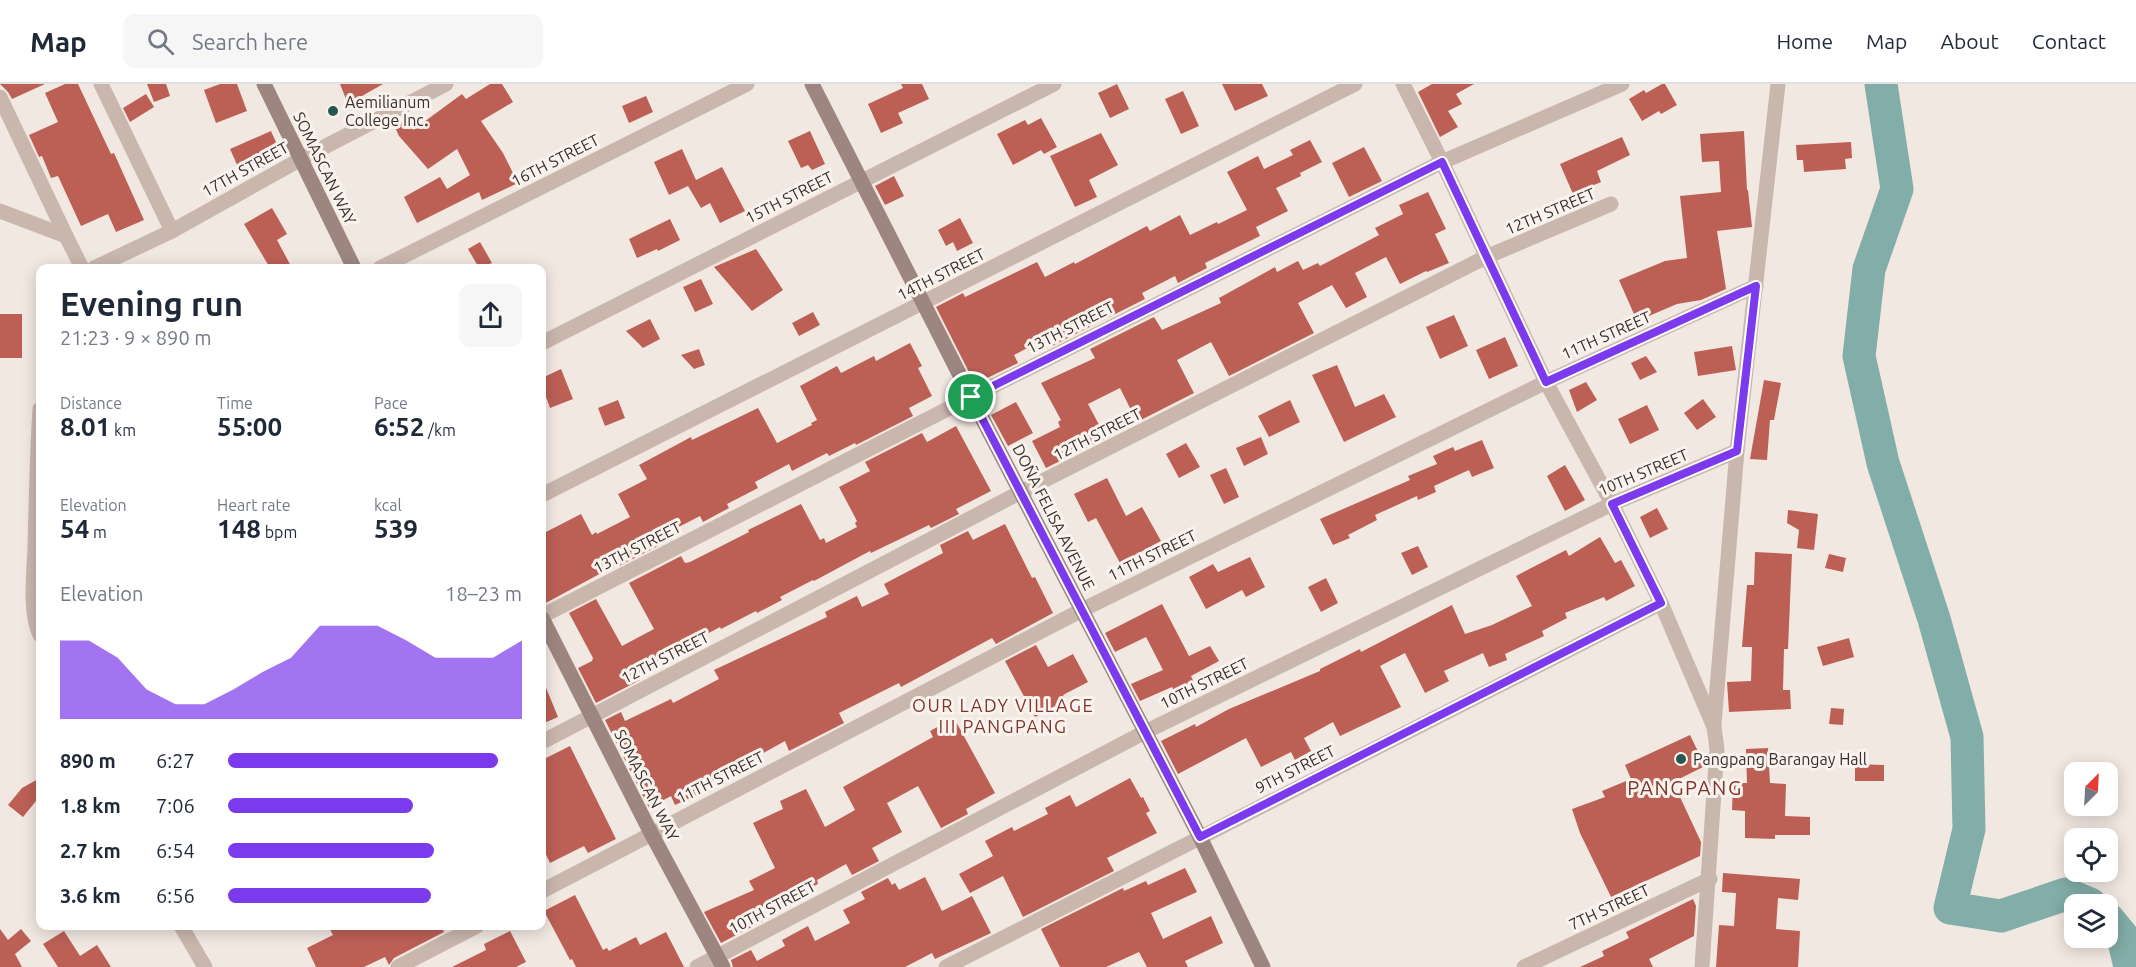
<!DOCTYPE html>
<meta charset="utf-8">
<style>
body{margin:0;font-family:Ubuntu,sans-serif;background:#f6f6f7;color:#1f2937;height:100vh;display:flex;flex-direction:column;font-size:22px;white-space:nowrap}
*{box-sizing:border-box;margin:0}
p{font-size:20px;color:#747a83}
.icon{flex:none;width:33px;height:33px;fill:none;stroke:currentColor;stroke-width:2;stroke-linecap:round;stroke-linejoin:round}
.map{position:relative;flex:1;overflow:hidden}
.side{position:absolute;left:36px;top:180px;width:510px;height:666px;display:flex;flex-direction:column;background:#fff;border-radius:12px;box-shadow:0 3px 15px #0003}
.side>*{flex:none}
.needle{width:39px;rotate:24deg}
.controls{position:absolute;left:2064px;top:678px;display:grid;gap:12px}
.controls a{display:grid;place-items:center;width:54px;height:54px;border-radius:12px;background:#fff;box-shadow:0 3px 15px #0003;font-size:30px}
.pin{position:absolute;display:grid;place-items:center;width:51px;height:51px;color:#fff;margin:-26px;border:3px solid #fff;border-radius:50%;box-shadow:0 2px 6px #0007}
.round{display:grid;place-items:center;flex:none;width:63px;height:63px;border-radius:12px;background:#f6f6f7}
.summary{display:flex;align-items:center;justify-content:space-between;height:102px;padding:0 24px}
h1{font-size:33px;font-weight:700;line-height:45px}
.stats{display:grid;grid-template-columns:repeat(3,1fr);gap:9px;height:102px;padding:6px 24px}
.stats div{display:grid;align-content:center}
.stats b{font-size:26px;font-weight:700}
.stats small{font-size:16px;font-weight:400}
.stats p{font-size:16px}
.chart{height:168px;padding:12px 24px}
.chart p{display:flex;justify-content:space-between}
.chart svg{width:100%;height:108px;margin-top:6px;fill:#7c3aed;opacity:.7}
ul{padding:0 24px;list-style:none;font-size:20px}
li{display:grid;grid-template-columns:96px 72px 1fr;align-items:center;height:45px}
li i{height:15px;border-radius:8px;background:#7c3aed}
header{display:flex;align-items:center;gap:36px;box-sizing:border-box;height:84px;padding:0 30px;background:#fff;border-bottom:2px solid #e0e1e3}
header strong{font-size:28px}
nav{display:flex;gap:33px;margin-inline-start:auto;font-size:21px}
.search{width:420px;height:54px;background:#f6f6f7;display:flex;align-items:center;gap:15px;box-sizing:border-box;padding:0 21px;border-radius:12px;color:#747a83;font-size:22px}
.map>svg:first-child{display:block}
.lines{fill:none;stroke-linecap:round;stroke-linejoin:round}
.river{stroke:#83ada8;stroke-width:33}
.building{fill:#bc6056}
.street{stroke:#c9b7ae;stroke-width:15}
.secondary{stroke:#9d8680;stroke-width:15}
.route-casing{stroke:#fff;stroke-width:12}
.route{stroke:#7c3aed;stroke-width:8}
.poi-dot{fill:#255753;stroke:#f9f3ee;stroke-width:2}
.labels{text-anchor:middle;stroke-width:6;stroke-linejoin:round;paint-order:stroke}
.poi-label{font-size:16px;fill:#392e2c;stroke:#f9f3ee;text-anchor:start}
.street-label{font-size:16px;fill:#392e2c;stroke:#f9f3ee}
.neighbourhood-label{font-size:18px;letter-spacing:1.5px;fill:#81342c;stroke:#f9f3ee}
.quarter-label{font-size:20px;letter-spacing:1.5px;fill:#81342c;stroke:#f9f3ee}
</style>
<header>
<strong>Map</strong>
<div class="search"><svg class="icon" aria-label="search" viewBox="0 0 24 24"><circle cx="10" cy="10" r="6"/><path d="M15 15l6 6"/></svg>Search here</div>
<nav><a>Home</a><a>Map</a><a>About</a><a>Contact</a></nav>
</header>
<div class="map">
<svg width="2136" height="883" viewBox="0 0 2136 883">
<rect width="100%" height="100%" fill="#f2e8e2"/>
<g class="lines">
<!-- river -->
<g class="river">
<path d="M1881 0 1897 105 1869 185 1859 272 1883 379 1934 535 1967 653 1969 745 1950 824 2001 832 2066 810 2090 820"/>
<path d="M2108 835 2123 853 2130 883"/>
</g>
</g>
<!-- building -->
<g class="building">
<path d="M0 0H45L12 15 8 8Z"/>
<path d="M65 0H78L111 70 114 69 144 136 116 148 108 130 81 142 58 92 51 94 42 72 39 73 29 51 58 38 45 9Z"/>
<path d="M147 0H166L170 12 154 18Z"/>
<path d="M220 0H237L247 27 216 39 204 6Z"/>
<path d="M340 0H383L348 20Z"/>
<path d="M490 0H502L513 18 481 37 503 69 518 99 482 116 479 108 417 139 404 113 440 93 447 105 470 91 457 65 428 85 399 52 394 41 408 35 413 46 462 10 466 15Z"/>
<path d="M901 0H922L929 15 898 29 903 39 881 49 868 20 903 4Z"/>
<path d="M1117 0 1129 25 1110 34 1098 9Z"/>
<path d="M1222 0H1262L1268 12 1235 27Z"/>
<path d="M1432 0H1474L1456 10 1462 20 1448 27 1458 43 1440 53 1418 8Z"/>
<path d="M1662 0H1665L1677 21 1661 30 1659 27 1642 37 1629 15 1644 6 1646 9Z"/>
<path d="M1183 7 1199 42 1181 50 1165 15Z"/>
<path d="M146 10 154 23 130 38 123 24Z"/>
<path d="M646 12 653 28 629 39 622 22Z"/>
<path d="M1041 34 1057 63 1044 70 1041 66 1013 81 997 50 1025 36 1028 41Z"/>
<path d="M271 47 283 74 243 94 230 65Z"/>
<path d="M810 47 825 80 812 86 808 81 801 84 788 57Z"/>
<path d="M1744 47 1747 106H1748L1752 143 1717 147 1726 205 1701 216 1677 220 1637 237 1619 196 1665 177 1687 174 1680 112 1721 108 1719 77 1702 78 1700 50Z"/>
<path d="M1101 49 1118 81 1089 96 1097 113 1075 123 1050 72Z"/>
<path d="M1622 53 1630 71 1597 87 1601 98 1573 110 1560 80Z"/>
<path d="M1310 56 1322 78 1300 89 1301 92 1276 104 1288 127 1256 143 1260 152 1205 179 1207 184 1178 199 1175 192 1142 209 1145 215 1052 262 1048 253 1014 271 1018 279 975 300 936 223 963 209 965 213 1037 178 1045 193 1074 178 1075 180 1147 142 1150 147 1180 131 1190 151 1217 138 1218 140 1247 126 1227 88 1258 72 1264 85 1293 71 1290 66Z"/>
<path d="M1851 58 1852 74 1845 75 1846 85 1804 88 1803 76H1797L1796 61Z"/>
<path d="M1364 63 1382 97 1349 113 1332 79Z"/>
<path d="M682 65 696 96 722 83 745 127 720 139 710 119 701 124 688 102 669 111 654 78Z"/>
<path d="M894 92 904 112 885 121 875 102Z"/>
<path d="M1428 108 1446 145 1435 150 1449 179 1427 188 1426 187 1400 200 1386 173 1355 189 1367 213 1346 224 1332 201 1298 219 1314 249 1229 292 1211 258 1177 276 1194 309 1137 338 1120 304 1088 320 1106 354 1046 384 1032 357 1060 343 1058 338 1061 336 1041 299 1095 274 1090 265 1154 233 1162 246 1221 219 1219 214 1275 183 1277 188 1298 177 1303 186 1318 179 1320 182 1379 151 1375 144 1403 130 1399 121Z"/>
<path d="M272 124 287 150 277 156 292 184H270L244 140Z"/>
<path d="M960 134 973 159 957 167 953 158 946 162 938 146Z"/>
<path d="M670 135 680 156 658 167 657 165 637 174 629 155Z"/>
<path d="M480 158 492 179 479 184 468 165Z"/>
<path d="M756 165 783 206 752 227 714 183Z"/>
<path d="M701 195 713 220 695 228 683 203Z"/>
<path d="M813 228 820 241 799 252 792 239Z"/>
<rect x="0" y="230" width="22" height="44"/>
<path d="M1454 231 1468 262 1440 275 1426 243Z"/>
<path d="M650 235 660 255 643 264 626 247Z"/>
<path d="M1505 253 1518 282 1489 295 1476 266Z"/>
<path d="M910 259 922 282 918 284 932 312 909 324 913 332 856 361 855 359 829 372 827 369 792 387 789 380 755 398 758 404 727 420 729 424 703 438 700 432 669 448 672 455 619 482 618 480 542 521V450L581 430 592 451 596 448 597 450 630 433 618 410 647 395 639 381 691 353 692 356 758 324 777 359 812 341 811 339 817 336 800 302 837 282 841 289 874 272 876 277Z"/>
<path d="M1732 262 1736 286 1698 292 1694 268Z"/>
<path d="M699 265 705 281 694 285 681 271Z"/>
<path d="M1646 272 1657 288 1640 296 1631 279Z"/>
<path d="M1337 281 1355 323 1384 310 1396 333 1344 358 1312 291Z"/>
<path d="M561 285 573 315 550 324 546 313 542 315V294Z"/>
<path d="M1764 296 1781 299 1774 336H1770L1767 376 1750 375Z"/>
<path d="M1586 298 1597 316 1577 328 1569 306Z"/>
<path d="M1703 315 1716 333 1697 346 1684 329Z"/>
<path d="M618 316 625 334 605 342 598 324Z"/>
<path d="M1290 316 1300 338 1269 353 1258 332Z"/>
<path d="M1016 318 1033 349 1008 362 991 331Z"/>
<path d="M1647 321 1659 346 1630 360 1618 335Z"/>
<path d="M956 342 991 407 956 425 959 430 931 444 929 441 871 469 870 467 814 497 813 496 780 513 782 516 757 529 756 527 721 545 720 543 690 559 637 589 640 596 596 619 578 584 592 577 593 574 569 529 596 515 622 562 654 545 629 499 681 472 685 479 690 478 749 448 748 446 801 420 820 456 824 454 826 459 857 443 855 439 857 437 839 403 870 387 865 378 922 349 927 358Z"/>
<path d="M1261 353 1268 370 1244 382 1236 364Z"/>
<path d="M1482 356 1494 384 1472 393 1469 386 1434 402 1436 408 1418 416 1417 412 1375 431 1377 436 1348 451 1350 454 1333 461 1320 435 1410 396 1408 392 1437 380 1433 372 1453 363 1455 367Z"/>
<path d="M1186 359 1200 383 1179 394 1166 370Z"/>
<path d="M1565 381 1585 416 1565 427 1547 392Z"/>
<path d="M1226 384 1239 413 1224 420 1210 391Z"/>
<path d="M1107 394 1126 432 1142 423 1161 457 1120 479 1096 434 1088 438 1074 410Z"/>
<path d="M1657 424 1668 445 1650 454 1640 433Z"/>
<path d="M1788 426 1818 430 1814 466 1797 464 1799 446 1787 439Z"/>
<path d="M1005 440 1032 494 1035 493 1053 529 996 560 992 554 901 603 899 599 839 629 844 639 789 667 785 657 694 707 696 711 675 721 671 712 649 724 605 636 621 628 625 637 671 615 673 619 719 595 714 586 827 533 825 528 857 512 862 523 889 510 884 500 943 469 940 461 968 447 973 456Z"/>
<path d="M1600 453 1615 479 1621 476 1635 502 1606 517 1604 513 1565 529 1567 534 1542 547 1544 552 1505 570 1507 576 1489 583 1483 569 1444 587 1449 597 1425 609 1405 569 1380 582 1401 623 1340 652 1333 638 1304 654 1311 667 1295 676 1291 668 1261 683 1246 654 1178 690 1161 657 1195 640 1196 643 1229 625 1320 587V585L1360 565 1361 568 1452 521 1465 550 1492 541 1532 522 1516 492 1566 466 1569 472Z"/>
<path d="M1418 462 1428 483 1412 491 1401 469Z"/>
<path d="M1755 468 1792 470 1788 565H1784L1783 606H1790L1791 625 1729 628 1727 598 1751 597 1752 563H1742L1747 501H1754Z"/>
<path d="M1829 470 1846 474 1843 488 1825 484Z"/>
<path d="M1250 473 1265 503 1246 513 1242 506 1206 525 1189 493 1213 480 1218 488Z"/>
<path d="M1326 494 1338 519 1321 528 1308 503Z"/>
<path d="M1162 520 1189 572 1210 562 1219 577 1191 592 1195 601 1176 611 1172 603 1140 617 1131 600 1163 586 1146 553 1115 568 1105 549Z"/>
<path d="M1849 554 1854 573 1823 582 1817 563Z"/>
<path d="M1036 561 1048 583 1073 570 1088 598 1063 611 1066 616 1035 633 1005 577Z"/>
<path d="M542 594 558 633 542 640Z"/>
<path d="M1831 624 1844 625 1843 641 1829 640Z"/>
<path d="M954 634 995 709 966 725 968 730 941 744 918 702 887 719 902 748 872 764 879 777 852 791 846 780 817 796 818 800 790 813 788 809 759 825 765 836 721 859 704 828 754 806 749 797 775 784 753 739 783 725 780 717 806 705 825 743 855 726 843 703 933 653 930 647Z"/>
<path d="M1690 651 1705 682 1673 698 1701 758 1700 772 1611 813 1580 749 1572 725 1605 713 1602 707 1631 695 1625 681Z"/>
<path d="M570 662 616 755 588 769 584 762 550 779 542 762V676Z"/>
<path d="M1768 664 1770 699 1786 700 1785 732 1810 733V751H1775V755L1745 754V727L1732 726 1733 699H1747L1746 665Z"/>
<path d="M1855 680 1884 681V697H1855Z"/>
<path d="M40 694V712L23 733 8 721 22 704Z"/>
<path d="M1130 694 1141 714 1143 713 1150 727 1146 729 1157 749 1107 774 1114 787 1023 833 1003 792 970 809 959 790 993 772 985 757 1012 743 1014 747 1048 730 1045 724 1070 711 1076 723Z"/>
<path d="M1185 784 1197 808 1151 829 1163 855 1211 832 1223 859 1185 877 1188 883H1147L1139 868 1106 883H1060L1041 845 1123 804 1124 807 1146 797 1148 801Z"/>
<path d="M1723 789 1800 795 1798 816 1778 814 1776 845 1800 847 1798 883H1716L1719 841 1734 842 1736 809 1722 808Z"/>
<path d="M925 793 942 827 972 812 991 849 935 875 932 869 905 883H733L731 876 751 866 757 877 785 862 782 856 808 842 815 857 850 839 843 826 865 815 861 808 888 794 892 801 895 799 899 806Z"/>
<path d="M575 811 603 866 607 864 609 867 636 853 640 861 666 848 684 883H576L572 875 570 876 544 827Z"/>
<path d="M1693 815 1696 822 1694 852 1649 875 1653 883H1580L1604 872 1602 867 1629 854 1626 848Z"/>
<path d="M328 842H441L444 848 394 874 389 881 385 873 364 883H316L307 864 333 851Z"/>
<path d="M0 845 8 856 21 845 31 857 15 870 22 883H0Z"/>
<path d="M64 847 80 872 97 861 111 883H58L43 860Z"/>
<path d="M510 847 526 878 516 883H452L486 866 484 860Z"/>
</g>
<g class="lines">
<!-- street -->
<g class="street">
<path d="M101 0 172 147"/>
<path d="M1403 0 1442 78 1546 298 1612 420 1661 519 1714 643 1717 665 1702 883"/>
<path d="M0 13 66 152"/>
<path d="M0 127 66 152 82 184"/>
<path d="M94 184 172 147 301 75 446 0"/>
<path d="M380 184 747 0"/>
<path d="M542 259 1054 0"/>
<path d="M40 325C37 371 36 418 35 464 34 489 29 529 40 551"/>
<path d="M542 411 1355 0"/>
<path d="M542 532 971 313 1442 78 1622 0"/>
<path d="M1714 640 1737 367 1778 0"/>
<path d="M542 658 1021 408 1486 173 1611 120"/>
<path d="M542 807 1082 526 1546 298 1756 202"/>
<path d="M181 842 205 883"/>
<path d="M398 883 477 842"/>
<path d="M697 883 1145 648 1612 420 1737 367"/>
<path d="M946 883 1661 519"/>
<path d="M1524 883 1710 795"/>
</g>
<!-- secondary -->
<g class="secondary">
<path d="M264 0 354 184"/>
<path d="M812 0 971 313 1200 753 1263 883"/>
<path d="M542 534 651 749 723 883"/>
</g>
</g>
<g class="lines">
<!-- route casing -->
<g class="route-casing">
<path id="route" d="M1442 78 1546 298 1756 202 1737 367 1612 420 1661 519 1200 753 971 313Z"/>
</g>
<!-- route -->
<use href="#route" class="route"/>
</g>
<!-- markers -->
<g class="poi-dot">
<circle cx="333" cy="27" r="6"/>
<circle cx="1681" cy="675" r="6"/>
</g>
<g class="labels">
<!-- poi labels -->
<g class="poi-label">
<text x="345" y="24">Aemilianum<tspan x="345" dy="18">College Inc.</tspan></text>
<text x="1693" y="681">Pangpang Barangay Hall</text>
</g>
<!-- street labels -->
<g class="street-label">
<text transform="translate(555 76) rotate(-27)" y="6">16TH STREET</text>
<text transform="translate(325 84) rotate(64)" y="6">SOMASCAN WAY</text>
<text transform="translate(245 85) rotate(-29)" y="6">17TH STREET</text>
<text transform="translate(789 113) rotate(-27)" y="6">15TH STREET</text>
<text transform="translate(1550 127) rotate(-23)" y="6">12TH STREET</text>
<text transform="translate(941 190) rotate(-27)" y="6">14TH STREET</text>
<text transform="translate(1070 243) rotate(-27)" y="6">13TH STREET</text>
<text transform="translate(1606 251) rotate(-24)" y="6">11TH STREET</text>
<text transform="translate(1097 350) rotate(-27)" y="6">12TH STREET</text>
<text transform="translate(1643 388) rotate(-23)" y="6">10TH STREET</text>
<text transform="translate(1054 433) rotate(63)" y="6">DOÑA FELISA AVENUE</text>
<text transform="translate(637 463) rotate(-27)" y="6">13TH STREET</text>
<text transform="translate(1152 471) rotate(-26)" y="6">11TH STREET</text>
<text transform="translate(665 573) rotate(-27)" y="6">12TH STREET</text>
<text transform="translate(1204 599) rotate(-26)" y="6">10TH STREET</text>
<text transform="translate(1295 685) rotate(-27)" y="6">9TH STREET</text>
<text transform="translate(720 693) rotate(-27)" y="6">11TH STREET</text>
<text transform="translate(647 701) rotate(63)" y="6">SOMASCAN WAY</text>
<text transform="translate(772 823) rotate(-28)" y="6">10TH STREET</text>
<text transform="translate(1609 823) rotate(-25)" y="6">7TH STREET</text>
</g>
<!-- neighbourhood labels -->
<g class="neighbourhood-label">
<text x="1003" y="628">OUR LADY VILLAGE<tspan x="1003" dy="21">III PANGPANG</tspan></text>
</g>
<!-- quarter labels -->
<g class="quarter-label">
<text x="1685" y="711">PANGPANG</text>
</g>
</g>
</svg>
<div class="controls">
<a><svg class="needle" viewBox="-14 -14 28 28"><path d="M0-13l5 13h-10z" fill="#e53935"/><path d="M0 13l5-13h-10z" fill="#747a83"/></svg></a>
<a><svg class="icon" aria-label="locate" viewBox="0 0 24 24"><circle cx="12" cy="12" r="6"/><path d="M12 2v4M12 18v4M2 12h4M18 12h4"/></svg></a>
<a><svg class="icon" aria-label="layers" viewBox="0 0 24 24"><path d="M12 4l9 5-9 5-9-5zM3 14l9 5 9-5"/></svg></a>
</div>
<div class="pin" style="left:971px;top:313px;background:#1e9e55"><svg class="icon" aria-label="arrive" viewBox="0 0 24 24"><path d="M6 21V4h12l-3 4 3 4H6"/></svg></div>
<section class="side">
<div class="summary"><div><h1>Evening run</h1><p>21:23 · 9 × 890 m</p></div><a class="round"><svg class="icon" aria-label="share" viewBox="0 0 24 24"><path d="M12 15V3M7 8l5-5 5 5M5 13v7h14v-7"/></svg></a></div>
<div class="stats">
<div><p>Distance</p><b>8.01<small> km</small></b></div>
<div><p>Time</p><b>55:00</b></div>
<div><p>Pace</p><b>6:52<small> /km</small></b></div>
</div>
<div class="stats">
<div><p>Elevation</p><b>54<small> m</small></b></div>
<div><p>Heart rate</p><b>148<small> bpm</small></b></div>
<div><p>kcal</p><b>539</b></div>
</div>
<div class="chart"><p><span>Elevation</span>18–23 m</p>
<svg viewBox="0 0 160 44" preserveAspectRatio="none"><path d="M0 44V12L10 12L20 19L30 32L40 38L50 38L60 32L70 25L80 19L90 6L100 6L110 6L120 12L130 19L140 19L150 19L160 12V44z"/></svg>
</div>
<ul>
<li><b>890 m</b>6:27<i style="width:92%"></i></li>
<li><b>1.8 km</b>7:06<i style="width:63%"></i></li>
<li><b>2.7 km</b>6:54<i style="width:70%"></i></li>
<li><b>3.6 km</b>6:56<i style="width:69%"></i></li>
</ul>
</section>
</div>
